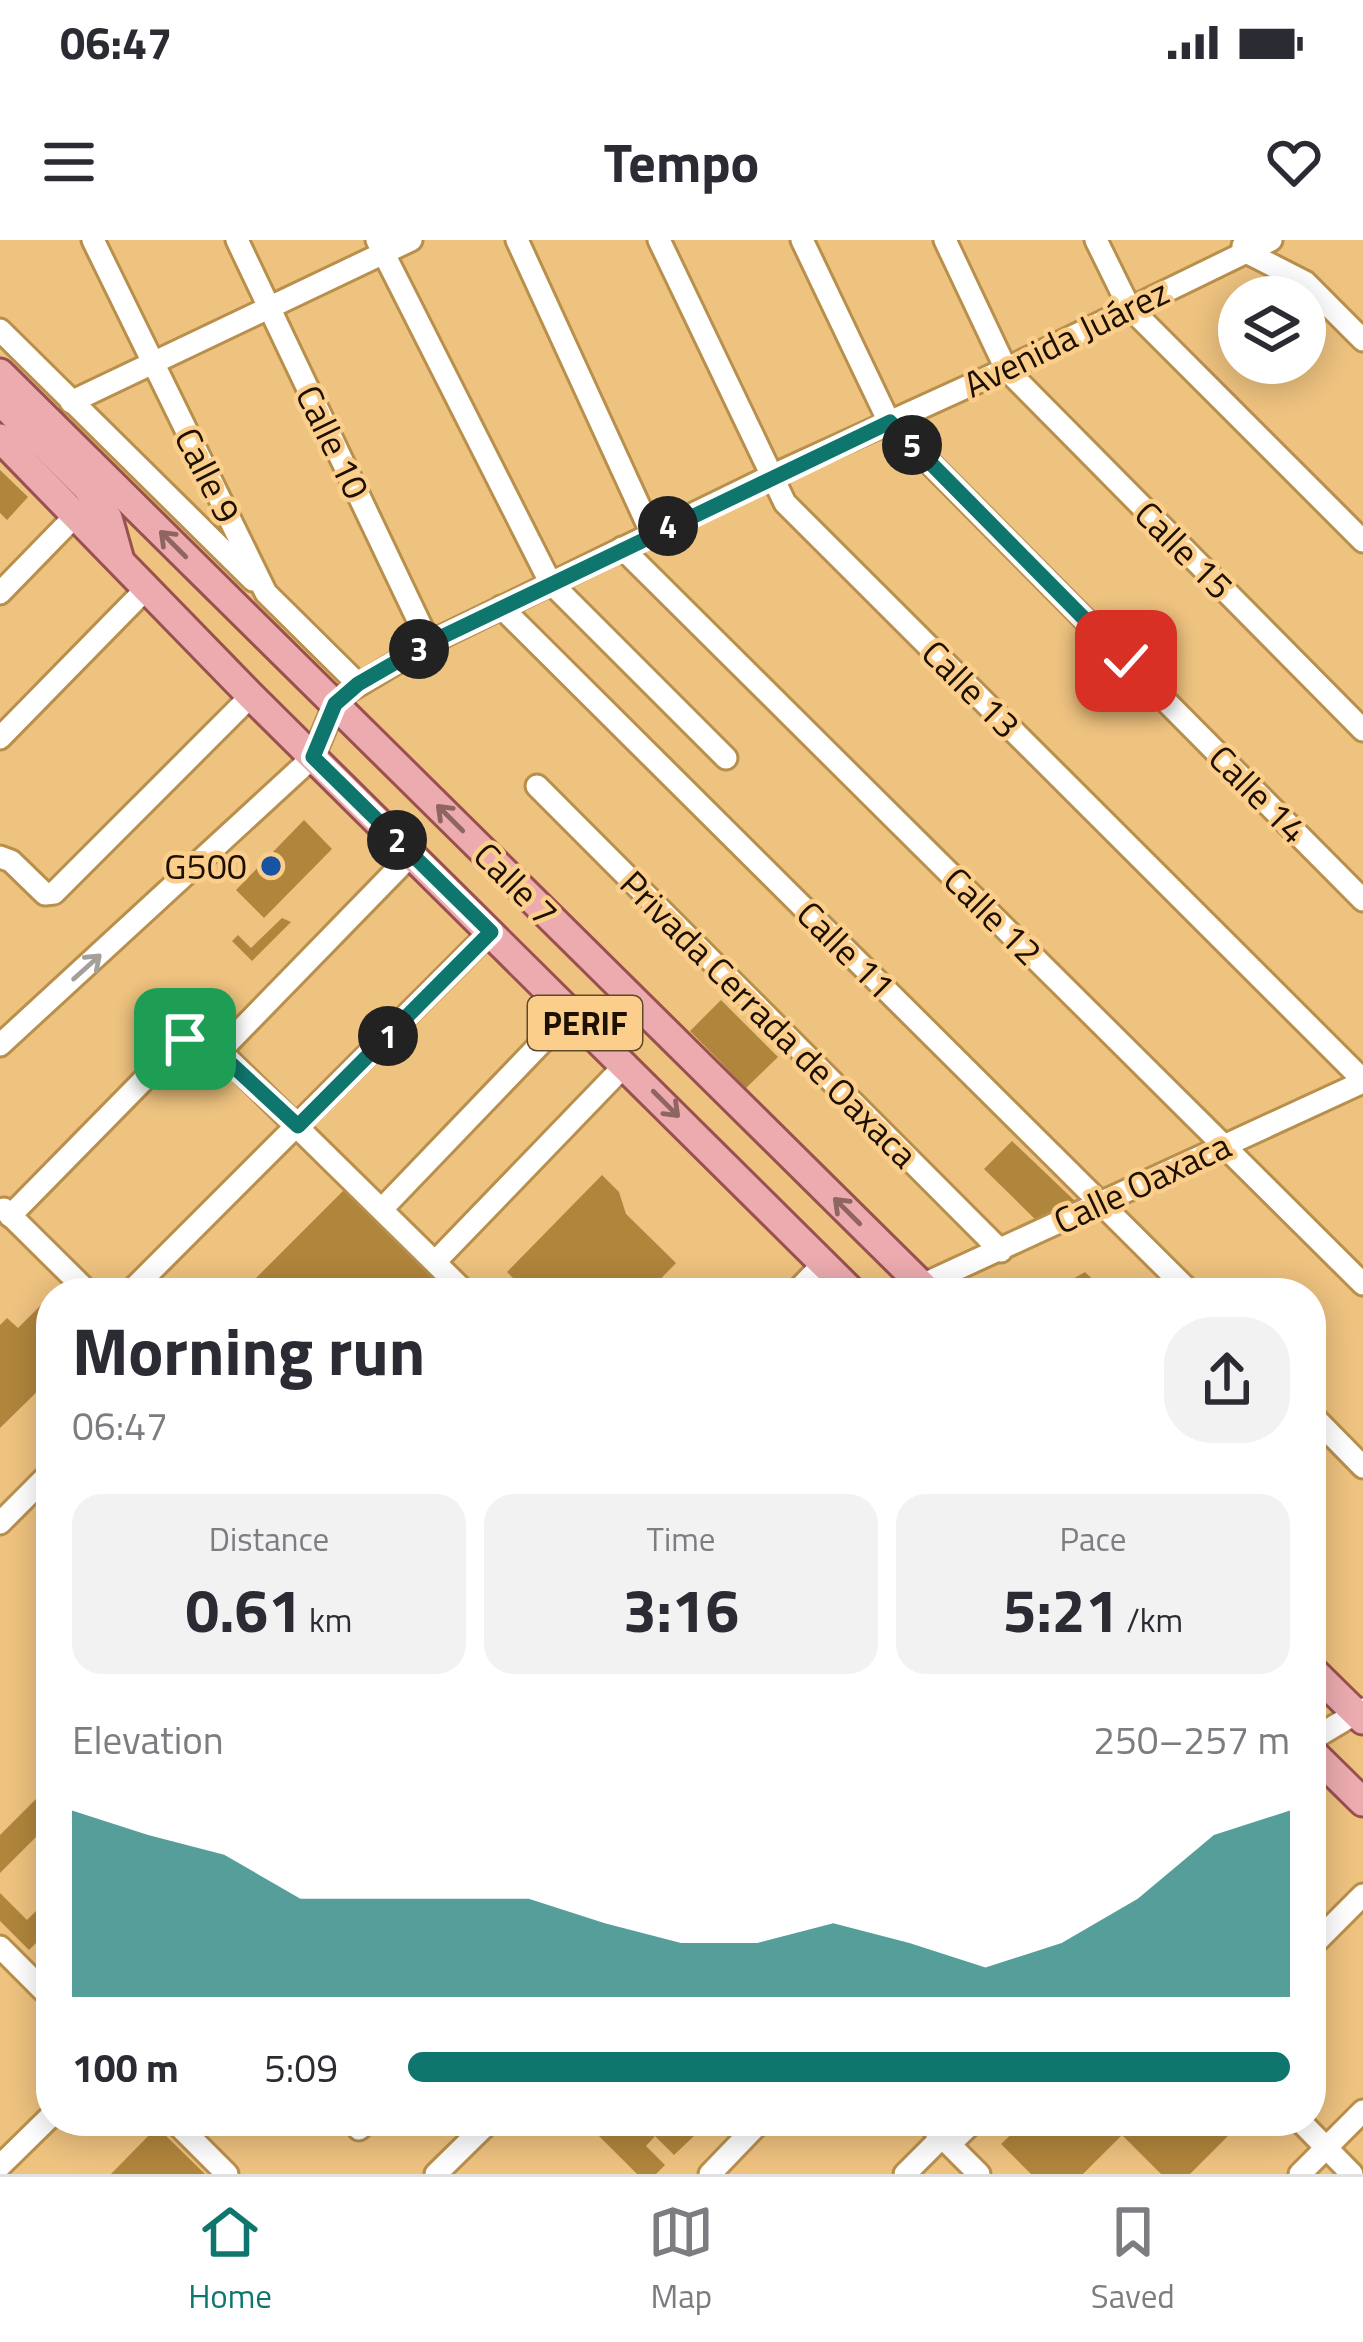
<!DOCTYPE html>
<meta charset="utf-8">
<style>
body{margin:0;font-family:"Titillium Web",sans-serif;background:#f2f2f3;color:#2b2b33;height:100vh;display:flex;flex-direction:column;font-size:45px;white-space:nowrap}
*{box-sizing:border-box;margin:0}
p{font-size:39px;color:#7c7c81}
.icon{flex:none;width:66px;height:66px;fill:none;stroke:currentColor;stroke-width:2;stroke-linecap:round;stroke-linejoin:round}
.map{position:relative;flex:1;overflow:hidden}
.side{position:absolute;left:36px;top:1038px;width:1290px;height:858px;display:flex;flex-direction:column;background:#fff;border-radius:48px;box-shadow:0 6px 30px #0003}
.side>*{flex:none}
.tools{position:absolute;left:1218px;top:36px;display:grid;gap:24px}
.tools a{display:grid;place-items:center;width:108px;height:108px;border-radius:50%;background:#fff;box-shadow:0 6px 30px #0003;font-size:60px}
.pin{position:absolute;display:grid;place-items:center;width:102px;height:102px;color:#fff;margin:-51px;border-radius:24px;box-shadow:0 6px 18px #0006}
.km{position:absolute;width:60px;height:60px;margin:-30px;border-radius:50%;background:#222;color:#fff;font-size:33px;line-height:60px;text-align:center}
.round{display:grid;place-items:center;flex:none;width:126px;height:126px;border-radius:48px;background:#f2f2f3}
.overview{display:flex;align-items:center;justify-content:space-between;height:204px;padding:0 36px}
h1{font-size:66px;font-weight:700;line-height:90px}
.stats{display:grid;grid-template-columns:repeat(3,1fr);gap:18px;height:204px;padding:12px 36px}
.stats div{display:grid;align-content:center;border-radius:30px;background:#f2f2f3;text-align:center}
.stats b{font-size:60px;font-weight:700}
.stats small{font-size:33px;font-weight:400}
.stats p{font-size:33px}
.chart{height:336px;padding:24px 36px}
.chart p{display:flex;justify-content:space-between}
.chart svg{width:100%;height:216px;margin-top:12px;fill:#0f766e;opacity:.7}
ul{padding:0 36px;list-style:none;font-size:39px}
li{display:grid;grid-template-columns:192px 144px 1fr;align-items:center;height:90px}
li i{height:30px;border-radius:15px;background:#0f766e}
.status{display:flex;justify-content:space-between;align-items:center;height:84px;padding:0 60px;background:#fff;direction:ltr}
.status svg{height:33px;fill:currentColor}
header{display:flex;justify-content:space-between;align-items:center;height:156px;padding:0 36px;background:#fff;font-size:54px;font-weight:700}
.dock{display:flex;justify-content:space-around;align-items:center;height:168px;border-top:3px solid #e1e1e2;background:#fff;font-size:33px;color:#7c7c81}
.dock a{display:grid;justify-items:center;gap:6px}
.dock .active{color:#0f766e}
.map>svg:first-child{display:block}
.building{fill:#b0853c}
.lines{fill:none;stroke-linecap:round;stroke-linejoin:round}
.minor-casing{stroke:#b98f4c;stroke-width:27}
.major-casing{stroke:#9a504f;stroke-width:33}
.minor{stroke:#fff;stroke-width:21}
.major{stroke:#ebabaf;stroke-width:27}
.oneway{stroke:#8e6560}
.oneway2{stroke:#a59f99}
.route-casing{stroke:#fff;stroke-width:24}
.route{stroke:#0f766e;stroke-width:15}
.poi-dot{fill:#1853a4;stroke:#fbcf8b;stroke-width:4.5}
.labels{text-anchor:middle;stroke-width:9;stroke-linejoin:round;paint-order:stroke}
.shield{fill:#fbcf8b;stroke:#60492a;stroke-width:3}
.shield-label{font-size:33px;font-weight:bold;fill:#1d1000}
.street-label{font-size:36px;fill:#1d1000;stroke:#fbcf8b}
.poi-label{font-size:36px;fill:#1d1000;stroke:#fbcf8b;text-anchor:end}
</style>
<div class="status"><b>06:47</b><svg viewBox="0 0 49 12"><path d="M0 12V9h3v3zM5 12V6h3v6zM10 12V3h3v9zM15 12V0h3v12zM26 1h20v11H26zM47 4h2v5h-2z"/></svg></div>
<header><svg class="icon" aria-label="menu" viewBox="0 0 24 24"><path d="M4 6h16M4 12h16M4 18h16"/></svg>Tempo<svg class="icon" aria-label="heart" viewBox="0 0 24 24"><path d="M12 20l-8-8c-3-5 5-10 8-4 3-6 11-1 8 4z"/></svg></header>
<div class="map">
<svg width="1363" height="1934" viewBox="0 0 1363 1934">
<rect width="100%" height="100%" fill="#eec27f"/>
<!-- building -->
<g class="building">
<path d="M0 230 28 257 7 280 0 273Z"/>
<path d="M304 580 332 609 264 678 236 650Z"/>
<path d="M282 678 291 682 252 721 232 701 238 695 251 708Z"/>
<path d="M721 760 778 817 746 848 690 791Z"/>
<path d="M1012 901 1077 963 1037 981 984 929Z"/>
<path d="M602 935 619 952 626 974 676 1023 647 1053H528L507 1032Z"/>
<path d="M346 948 451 1053H241Z"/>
<path d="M1085 1032 1107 1053H1048Z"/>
<path d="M51 1055V1138L0 1188V1085L7 1078 18 1088Z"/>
<path d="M51 1544V1582L0 1633V1595Z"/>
<path d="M0 1653 27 1680 51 1656V1688L29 1710 0 1681Z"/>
<path d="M602 1881H621L625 1885 629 1881H679L694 1896 674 1915 655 1896 646 1906 665 1925 656 1934H637L593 1890Z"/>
<path d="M1025 1881H1243L1190 1934H1161L1122 1895 1083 1934H1031L1001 1904Z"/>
<path d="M157 1887 205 1934H111Z"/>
</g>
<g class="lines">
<!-- minor casing -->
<g class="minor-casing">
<g id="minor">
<path d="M93 0 266 353 358 444"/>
<path d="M237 0 429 403"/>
<path d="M377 0 550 342 726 518"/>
<path d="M517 0 652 294"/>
<path d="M659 0 785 263 1363 840"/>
<path d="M802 0 889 182 1363 660"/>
<path d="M945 0 1006 129 1363 490"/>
<path d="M1096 0 1129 67 1363 301"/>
<path d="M1243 6 1246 12 1305 42 1363 100"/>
<path d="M0 90 253 340"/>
<path d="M71 162 411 0"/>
<path d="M622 308 1363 1044"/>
<path d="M0 353 75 276"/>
<path d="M501 367 1191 1053"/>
<path d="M0 498 146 349"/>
<path d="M537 546 1001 1011"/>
<path d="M0 617 11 621 45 654 54 653 251 456"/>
<path d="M229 802 412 614"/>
<path d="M0 805 313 517 335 464 349 451 429 403 771 236 1006 129 1271 0"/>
<path d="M4 969 89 1053"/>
<path d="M382 969 572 771"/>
<path d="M10 976 179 804 191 795 203 798 219 810 466 1053"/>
<path d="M436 1021 626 824"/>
<path d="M922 1045 1363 842"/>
<path d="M129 1053 491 691"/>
<path d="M795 1053 824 1023"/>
<path d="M1311 1174 1363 1227"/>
<path d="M0 1283 51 1232"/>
<path d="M1311 1500 1363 1469"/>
<path d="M0 1707 51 1758"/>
<path d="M1311 1707 1363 1655"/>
<path d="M174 1881 227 1934"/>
<path d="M926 1881 979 1934"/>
<path d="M1300 1881 1352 1934"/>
<path d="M359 1889 368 1881"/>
<path d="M950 1904 974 1881"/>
<path d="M0 1926 51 1876"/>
<path d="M436 1934 490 1881"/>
<path d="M710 1934 761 1881"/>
<path d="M905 1934 942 1897"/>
<path d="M1300 1934 1363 1871"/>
</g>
</g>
<!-- major casing -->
<g class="major-casing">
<g id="major">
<path d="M0 133 930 1053"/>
<path d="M0 161 87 248 108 278 119 317"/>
<path d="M0 198 251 456 853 1053"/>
<path d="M1311 1429 1363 1480"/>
<path d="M1311 1511 1363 1562"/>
</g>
</g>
<!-- minor -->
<use href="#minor" class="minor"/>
<!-- major -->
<use href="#major" class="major"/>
</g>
<!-- one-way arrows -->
<defs><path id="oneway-shaft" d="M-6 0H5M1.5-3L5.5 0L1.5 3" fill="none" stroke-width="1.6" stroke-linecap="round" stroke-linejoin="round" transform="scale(3)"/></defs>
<g class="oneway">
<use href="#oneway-shaft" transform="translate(173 304) rotate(-135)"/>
<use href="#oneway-shaft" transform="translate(450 578) rotate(-135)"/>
<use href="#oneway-shaft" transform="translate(666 864) rotate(45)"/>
<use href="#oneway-shaft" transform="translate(847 971) rotate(-135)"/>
</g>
<use class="oneway2" href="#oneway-shaft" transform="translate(87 727) rotate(-42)"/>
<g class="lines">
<!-- route casing -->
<g class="route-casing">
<path id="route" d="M185 799 191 796 203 798 298 886 491 692 313 517 335 464 358 444 429 403 890 182 1126 421"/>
</g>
<!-- route -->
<use href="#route" class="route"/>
</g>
<!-- markers -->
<circle class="poi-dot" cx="271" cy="626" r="12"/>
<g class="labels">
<!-- shield labels -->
<rect class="shield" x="528" y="756" width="114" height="54" rx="9"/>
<g class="shield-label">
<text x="585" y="795">PERIF</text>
</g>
<!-- street labels -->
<g class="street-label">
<text transform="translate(1066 98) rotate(-26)" y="13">Avenida Juárez</text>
<text transform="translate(333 202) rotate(64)" y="13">Calle 10</text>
<text transform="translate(208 235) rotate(63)" y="13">Calle 9</text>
<text transform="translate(1184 310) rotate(45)" y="13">Calle 15</text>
<text transform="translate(971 449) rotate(45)" y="13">Calle 13</text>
<text transform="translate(1258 554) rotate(45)" y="13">Calle 14</text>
<text transform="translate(516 644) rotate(45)" y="13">Calle 7</text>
<text transform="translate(993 676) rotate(45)" y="13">Calle 12</text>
<text transform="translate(846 710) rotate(45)" y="13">Calle 11</text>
<text transform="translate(769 779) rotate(45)" y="13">Privada Cerrada de Oaxaca</text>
<text transform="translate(1142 943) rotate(-25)" y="13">Calle Oaxaca</text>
</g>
<!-- poi labels -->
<g class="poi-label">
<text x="247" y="639">G500</text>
</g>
</g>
</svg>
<div class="tools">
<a><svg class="icon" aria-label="layers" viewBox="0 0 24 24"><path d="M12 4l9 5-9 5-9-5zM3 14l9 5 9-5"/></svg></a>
</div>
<div class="pin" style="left:185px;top:799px;background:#1e9e55"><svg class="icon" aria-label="arrive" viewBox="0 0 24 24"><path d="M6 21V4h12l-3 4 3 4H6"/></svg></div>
<div class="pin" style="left:1126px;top:421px;background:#d93025"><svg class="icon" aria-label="check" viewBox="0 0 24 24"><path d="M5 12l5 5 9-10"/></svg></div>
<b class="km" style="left:388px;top:796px">1</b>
<b class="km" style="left:397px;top:600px">2</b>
<b class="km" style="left:419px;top:409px">3</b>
<b class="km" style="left:668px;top:286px">4</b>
<b class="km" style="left:912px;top:205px">5</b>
<section class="side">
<div class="overview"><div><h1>Morning run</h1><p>06:47</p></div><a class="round"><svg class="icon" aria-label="share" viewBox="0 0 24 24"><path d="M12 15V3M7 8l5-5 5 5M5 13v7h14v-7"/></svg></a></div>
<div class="stats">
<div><p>Distance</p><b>0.61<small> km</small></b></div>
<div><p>Time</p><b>3:16</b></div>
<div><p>Pace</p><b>5:21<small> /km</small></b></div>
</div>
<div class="chart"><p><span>Elevation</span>250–257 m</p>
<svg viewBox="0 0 160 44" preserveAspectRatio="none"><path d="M0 44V6L10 11L20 15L30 24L40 24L50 24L60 24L70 29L80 33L90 33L100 29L110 33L120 38L130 33L140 24L150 11L160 6V44z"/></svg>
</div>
<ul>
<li><b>100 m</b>5:09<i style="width:100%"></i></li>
</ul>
</section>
</div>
<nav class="dock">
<a class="active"><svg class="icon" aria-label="home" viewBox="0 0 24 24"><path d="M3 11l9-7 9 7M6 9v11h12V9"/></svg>Home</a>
<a><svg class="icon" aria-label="map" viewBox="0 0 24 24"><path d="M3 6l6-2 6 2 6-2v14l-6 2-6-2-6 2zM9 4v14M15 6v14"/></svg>Map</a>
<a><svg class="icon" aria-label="saved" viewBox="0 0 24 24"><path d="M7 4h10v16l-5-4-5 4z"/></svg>Saved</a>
</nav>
